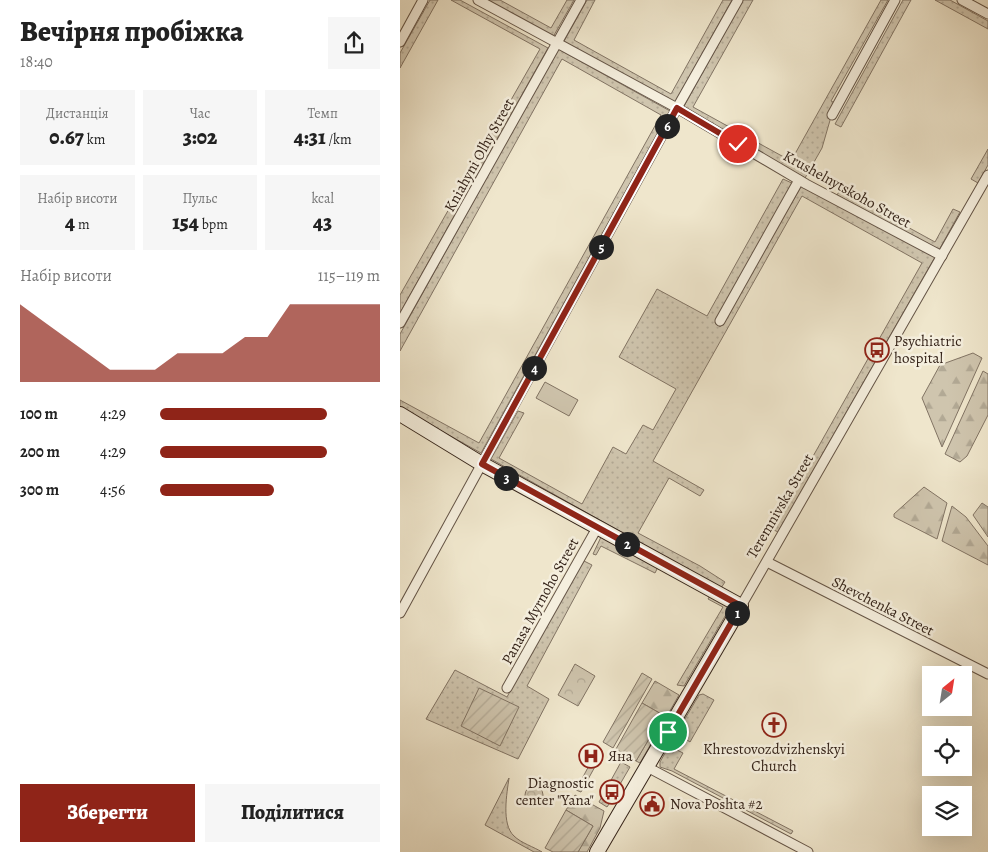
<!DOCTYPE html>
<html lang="uk">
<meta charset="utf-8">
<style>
body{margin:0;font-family:Alegreya,serif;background:#f6f6f6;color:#222;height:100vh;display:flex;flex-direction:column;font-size:19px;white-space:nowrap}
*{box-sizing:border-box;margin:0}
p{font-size:16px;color:#767676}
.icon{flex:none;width:28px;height:28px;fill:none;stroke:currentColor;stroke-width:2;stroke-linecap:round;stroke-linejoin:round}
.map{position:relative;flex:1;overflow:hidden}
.panel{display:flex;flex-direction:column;background:#fff;width:400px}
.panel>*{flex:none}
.needle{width:32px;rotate:30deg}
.tools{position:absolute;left:522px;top:666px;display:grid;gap:10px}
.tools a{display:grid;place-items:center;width:50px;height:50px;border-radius:0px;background:#fff;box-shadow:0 5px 20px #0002;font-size:25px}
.pin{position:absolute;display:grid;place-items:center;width:42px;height:42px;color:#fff;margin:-21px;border:2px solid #fff;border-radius:50%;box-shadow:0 1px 5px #0007}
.km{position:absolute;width:25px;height:25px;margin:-12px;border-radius:50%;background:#222;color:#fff;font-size:14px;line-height:25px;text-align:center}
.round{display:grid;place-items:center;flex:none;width:52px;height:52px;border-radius:0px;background:#f6f6f6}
.headline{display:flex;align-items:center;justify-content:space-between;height:85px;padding:0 20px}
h1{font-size:28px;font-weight:800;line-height:38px}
.figures{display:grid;grid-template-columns:repeat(3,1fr);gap:8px;height:85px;padding:5px 20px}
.figures div{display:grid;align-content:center;border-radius:0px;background:#f6f6f6;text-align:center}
.figures b{font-size:21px;font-weight:800}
.figures small{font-size:14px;font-weight:400}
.figures p{font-size:14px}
.chart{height:140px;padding:10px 20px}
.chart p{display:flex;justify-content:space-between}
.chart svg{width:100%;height:90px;margin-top:5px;fill:#8f2418;opacity:.7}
.cta{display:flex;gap:10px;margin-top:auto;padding:10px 20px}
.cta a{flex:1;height:58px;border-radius:0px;background:#8f2418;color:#fff;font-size:20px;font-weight:800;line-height:58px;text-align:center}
.cta a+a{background:#f6f6f6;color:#222}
ul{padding:0 20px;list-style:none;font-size:16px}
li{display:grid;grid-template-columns:80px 60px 1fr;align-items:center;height:38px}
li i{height:12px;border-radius:6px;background:#8f2418}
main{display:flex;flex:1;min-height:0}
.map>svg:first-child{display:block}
.grass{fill:url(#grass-dots);stroke:#827464}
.forest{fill:url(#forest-firs);stroke:#827464}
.park{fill:url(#park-crowns);stroke:#827464}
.garden{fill:url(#garden-furrows);stroke:#827464}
.pitch{fill:#cfc5ae;stroke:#827464}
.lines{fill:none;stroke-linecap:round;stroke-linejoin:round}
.street-casing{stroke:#645446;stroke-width:11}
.secondary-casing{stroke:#35241a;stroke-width:16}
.street{stroke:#f5efde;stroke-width:9}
.secondary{stroke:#f5efde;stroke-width:14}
.route-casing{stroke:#fff;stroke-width:10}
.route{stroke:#8f2418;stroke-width:6}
.labels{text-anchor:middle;stroke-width:5;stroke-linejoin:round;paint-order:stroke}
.street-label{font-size:15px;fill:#35241a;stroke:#f5efde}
.poi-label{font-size:15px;fill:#35241a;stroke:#f5efde;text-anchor:start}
</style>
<main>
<section class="panel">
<div class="headline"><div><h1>Вечірня пробіжка</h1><p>18:40</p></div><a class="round"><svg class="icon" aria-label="share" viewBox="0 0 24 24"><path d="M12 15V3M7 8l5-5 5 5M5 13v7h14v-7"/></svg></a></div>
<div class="figures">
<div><p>Дистанція</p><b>0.67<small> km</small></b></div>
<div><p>Час</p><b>3:02</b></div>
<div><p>Темп</p><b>4:31<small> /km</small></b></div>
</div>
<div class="figures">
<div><p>Набір висоти</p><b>4<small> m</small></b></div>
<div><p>Пульс</p><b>154<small> bpm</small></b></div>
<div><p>kcal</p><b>43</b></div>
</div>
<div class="chart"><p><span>Набір висоти</span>115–119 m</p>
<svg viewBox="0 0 160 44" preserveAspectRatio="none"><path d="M0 44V6L10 14L20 22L30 30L40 38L50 38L60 38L70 30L80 30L90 30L100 22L110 22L120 6L130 6L140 6L150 6L160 6V44z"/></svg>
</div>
<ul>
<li><b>100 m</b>4:29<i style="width:76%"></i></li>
<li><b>200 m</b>4:29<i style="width:76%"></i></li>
<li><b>300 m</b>4:56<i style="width:52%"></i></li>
</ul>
<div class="cta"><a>Зберегти</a><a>Поділитися</a></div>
</section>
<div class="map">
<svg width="588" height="852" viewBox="0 0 588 852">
<defs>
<pattern id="grass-dots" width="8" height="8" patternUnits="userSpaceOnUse" patternTransform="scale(1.25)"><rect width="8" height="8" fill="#cfc5ae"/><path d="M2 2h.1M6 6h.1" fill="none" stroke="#b2a995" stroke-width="1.8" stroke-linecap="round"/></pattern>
<pattern id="forest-firs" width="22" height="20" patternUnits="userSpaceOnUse" patternTransform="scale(1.25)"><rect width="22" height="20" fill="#cfc5ae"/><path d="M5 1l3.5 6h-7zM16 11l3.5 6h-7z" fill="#b2a995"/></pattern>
<pattern id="park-crowns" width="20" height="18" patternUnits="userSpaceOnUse" patternTransform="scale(1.25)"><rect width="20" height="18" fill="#cfc5ae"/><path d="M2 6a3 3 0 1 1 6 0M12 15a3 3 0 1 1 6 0" fill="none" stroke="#b2a995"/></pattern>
<pattern id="garden-furrows" width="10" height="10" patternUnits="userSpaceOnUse" patternTransform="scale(1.25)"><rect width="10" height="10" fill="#cfc5ae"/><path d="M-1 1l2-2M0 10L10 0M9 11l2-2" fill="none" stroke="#b2a995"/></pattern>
</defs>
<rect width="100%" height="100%" fill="#efe6cc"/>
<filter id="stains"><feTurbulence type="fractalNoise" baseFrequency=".004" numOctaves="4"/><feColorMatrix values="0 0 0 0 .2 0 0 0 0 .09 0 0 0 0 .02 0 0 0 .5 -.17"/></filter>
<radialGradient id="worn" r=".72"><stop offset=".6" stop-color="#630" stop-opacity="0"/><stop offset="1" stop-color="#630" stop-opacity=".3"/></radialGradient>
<!-- grass -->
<g class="grass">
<path d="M30 0H38L0 68V53Z"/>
<path d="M51 0H60L148 48 0 313V295L140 49Z"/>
<path d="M88 0H100L151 28 167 0H174L153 37Z"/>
<path d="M187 0H195L174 40 271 94 323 0H332L274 104 163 43Z"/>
<path d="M343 0H353L293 107 391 161 481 0H488L431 101 435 103 422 148 405 178 283 108Z"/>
<path d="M503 0H511L441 127 435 124Z"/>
<path d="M535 0H550L588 21V29Z"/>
<path d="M158 49 270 111 81 453 0 408V400L79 443 261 115 162 59 0 351V334Z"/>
<path d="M588 149V165L578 183 571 179Z"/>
<path d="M383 179 394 184 315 323 320 327 402 185 535 257 378 532 372 529 522 263 402 196 253 461 304 490 300 496 269 478 238 533 300 566 325 582 321 588 91 459 118 411 124 413 99 458 182 504 213 447 226 454 243 425 253 430 276 389 219 357 257 289 307 316Z"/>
<path d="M440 190 535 242 553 209 560 212 539 250 437 195Z"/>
<path d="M201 537 259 565 255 573 201 546 196 555 193 554Z"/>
<path d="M182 560 192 565 127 686 149 699 118 759 26 719 55 670 107 697Z"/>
<path d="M311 594 331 606 284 686 277 685 323 607 308 599Z"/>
<path d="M303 694 314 700 290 742 281 736 279 729 299 695Z"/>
<path d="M269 746 283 753 274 769 393 831 391 834 272 771 260 767V762Z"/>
<path d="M192 760 197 763 181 792 176 790Z"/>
<path d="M221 762 230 767 219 786 214 783 205 798 211 801 207 807 199 802Z"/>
<path d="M109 778C107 793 101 824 114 836 121 843 134 847 142 852H134L85 825Z"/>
</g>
<!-- forest -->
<g class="forest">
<path d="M573 353 582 358 542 447 522 398 540 365Z"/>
<path d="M583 371 588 374V415L567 456 560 462 545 454Z"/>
<path d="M524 487 547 503 537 539 494 517V514Z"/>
<path d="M582 503 588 507V537L573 515Z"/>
<path d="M552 506 566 517 588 546V565L542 541Z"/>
<path d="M255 681 279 695 240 763 236 761 263 715 242 703Z"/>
<path d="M175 795 204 811 200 828 187 852H178L193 826 166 810Z"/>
</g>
<!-- park -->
<g class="park">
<path d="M175 664 195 676 178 706 158 695Z"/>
<circle cx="134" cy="795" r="9"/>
</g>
<!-- garden -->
<g class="garden">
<path d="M242 673 252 679 213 748 203 742Z"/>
<path d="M79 688 119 707 100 746 61 726Z"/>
<path d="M242 703 263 715 236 761 216 749Z"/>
<path d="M166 810 193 826 178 852H153L145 848Z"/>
</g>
<!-- pitch -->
<path class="pitch" d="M145 382 178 400 169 416 136 398Z"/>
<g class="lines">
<!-- street casing -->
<g class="street-casing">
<g id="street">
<path d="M78 0 277 108 406 184 542 256"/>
<path d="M562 0 588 14"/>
<path d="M0 42 23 0"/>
<path d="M432 115 495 0"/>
<path d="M320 321 399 180"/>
<path d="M0 323 181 0"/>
<path d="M367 562 588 674"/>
<path d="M341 606 588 175"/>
<path d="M0 613 277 108 338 0"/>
<path d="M107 688 197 528"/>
<path d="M247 767 408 852"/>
</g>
</g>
<!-- secondary casing -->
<g class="secondary-casing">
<path id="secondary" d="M0 414 82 464 341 606 197 852"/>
</g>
<!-- street -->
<use href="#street" class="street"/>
<!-- secondary -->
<use href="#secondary" class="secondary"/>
</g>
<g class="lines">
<!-- route casing -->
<g class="route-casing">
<path id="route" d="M268 732 341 606 82 464 277 108 338 144"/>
</g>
<!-- route -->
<use href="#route" class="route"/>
</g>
<!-- icons -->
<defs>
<g id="bus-ring" transform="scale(1.25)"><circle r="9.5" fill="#f5efde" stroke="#8f2418" stroke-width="1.5"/><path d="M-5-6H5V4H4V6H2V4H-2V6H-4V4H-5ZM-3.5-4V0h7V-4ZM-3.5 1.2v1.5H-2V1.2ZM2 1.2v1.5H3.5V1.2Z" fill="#8f2418"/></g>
<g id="church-ring" transform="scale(1.25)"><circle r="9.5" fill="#f5efde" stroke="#8f2418" stroke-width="1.5"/><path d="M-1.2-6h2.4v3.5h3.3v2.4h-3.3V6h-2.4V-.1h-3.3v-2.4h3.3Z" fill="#8f2418"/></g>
<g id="hospital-ring" transform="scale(1.25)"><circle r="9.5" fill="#f5efde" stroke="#8f2418" stroke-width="1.5"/><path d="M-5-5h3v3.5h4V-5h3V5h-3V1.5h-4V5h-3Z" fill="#8f2418"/></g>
<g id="civic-ring" transform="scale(1.25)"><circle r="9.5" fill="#f5efde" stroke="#8f2418" stroke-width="1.5"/><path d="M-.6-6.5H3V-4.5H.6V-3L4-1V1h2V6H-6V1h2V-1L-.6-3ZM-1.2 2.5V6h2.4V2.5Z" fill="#8f2418"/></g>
</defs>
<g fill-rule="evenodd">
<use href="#bus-ring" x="477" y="350"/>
<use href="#church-ring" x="374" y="725"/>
<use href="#hospital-ring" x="191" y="756"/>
<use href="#bus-ring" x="212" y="792"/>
<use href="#civic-ring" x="252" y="804"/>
</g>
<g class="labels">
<!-- street labels -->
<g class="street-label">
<text transform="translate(79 155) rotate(-61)" y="5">Kniahyni Olhy Street</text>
<text transform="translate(447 189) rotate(29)" y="5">Krushelnytskoho Street</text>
<text transform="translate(380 506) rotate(-60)" y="5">Teremnivska Street</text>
<text transform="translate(140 601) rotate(-61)" y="5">Panasa Myrnoho Street</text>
<text transform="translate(483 606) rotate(27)" y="5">Shevchenka Street</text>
</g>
<!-- poi labels -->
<g class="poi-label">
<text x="494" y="346">Psychiatric<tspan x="494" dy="17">hospital</tspan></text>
<text x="374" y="754" text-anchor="middle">Khrestovozdvizhenskyi<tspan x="374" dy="17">Church</tspan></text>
<text x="208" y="761">Яна</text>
<text x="194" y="788" text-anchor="end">Diagnostic<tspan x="194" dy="17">center "Yana"</tspan></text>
<text x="270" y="809">Nova Poshta #2</text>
</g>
</g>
<rect width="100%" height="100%" filter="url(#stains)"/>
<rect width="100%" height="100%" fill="url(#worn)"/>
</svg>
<div class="tools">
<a><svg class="needle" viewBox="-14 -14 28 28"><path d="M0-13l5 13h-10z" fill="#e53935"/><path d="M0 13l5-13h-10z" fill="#767676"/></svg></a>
<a><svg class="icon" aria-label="locate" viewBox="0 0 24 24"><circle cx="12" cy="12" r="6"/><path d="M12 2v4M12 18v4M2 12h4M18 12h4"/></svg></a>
<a><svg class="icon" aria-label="layers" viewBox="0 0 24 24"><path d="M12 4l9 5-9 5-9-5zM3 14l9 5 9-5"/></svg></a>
</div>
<div class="pin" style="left:268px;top:732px;background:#1e9e55"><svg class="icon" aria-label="arrive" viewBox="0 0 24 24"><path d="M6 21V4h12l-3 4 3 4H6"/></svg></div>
<div class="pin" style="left:338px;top:144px;background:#d93025"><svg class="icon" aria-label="check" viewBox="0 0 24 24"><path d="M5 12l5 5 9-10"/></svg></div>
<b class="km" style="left:337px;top:613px">1</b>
<b class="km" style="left:227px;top:544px">2</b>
<b class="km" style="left:106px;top:478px">3</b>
<b class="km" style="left:134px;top:368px">4</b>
<b class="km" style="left:201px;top:247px">5</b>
<b class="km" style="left:267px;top:126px">6</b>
</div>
</main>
